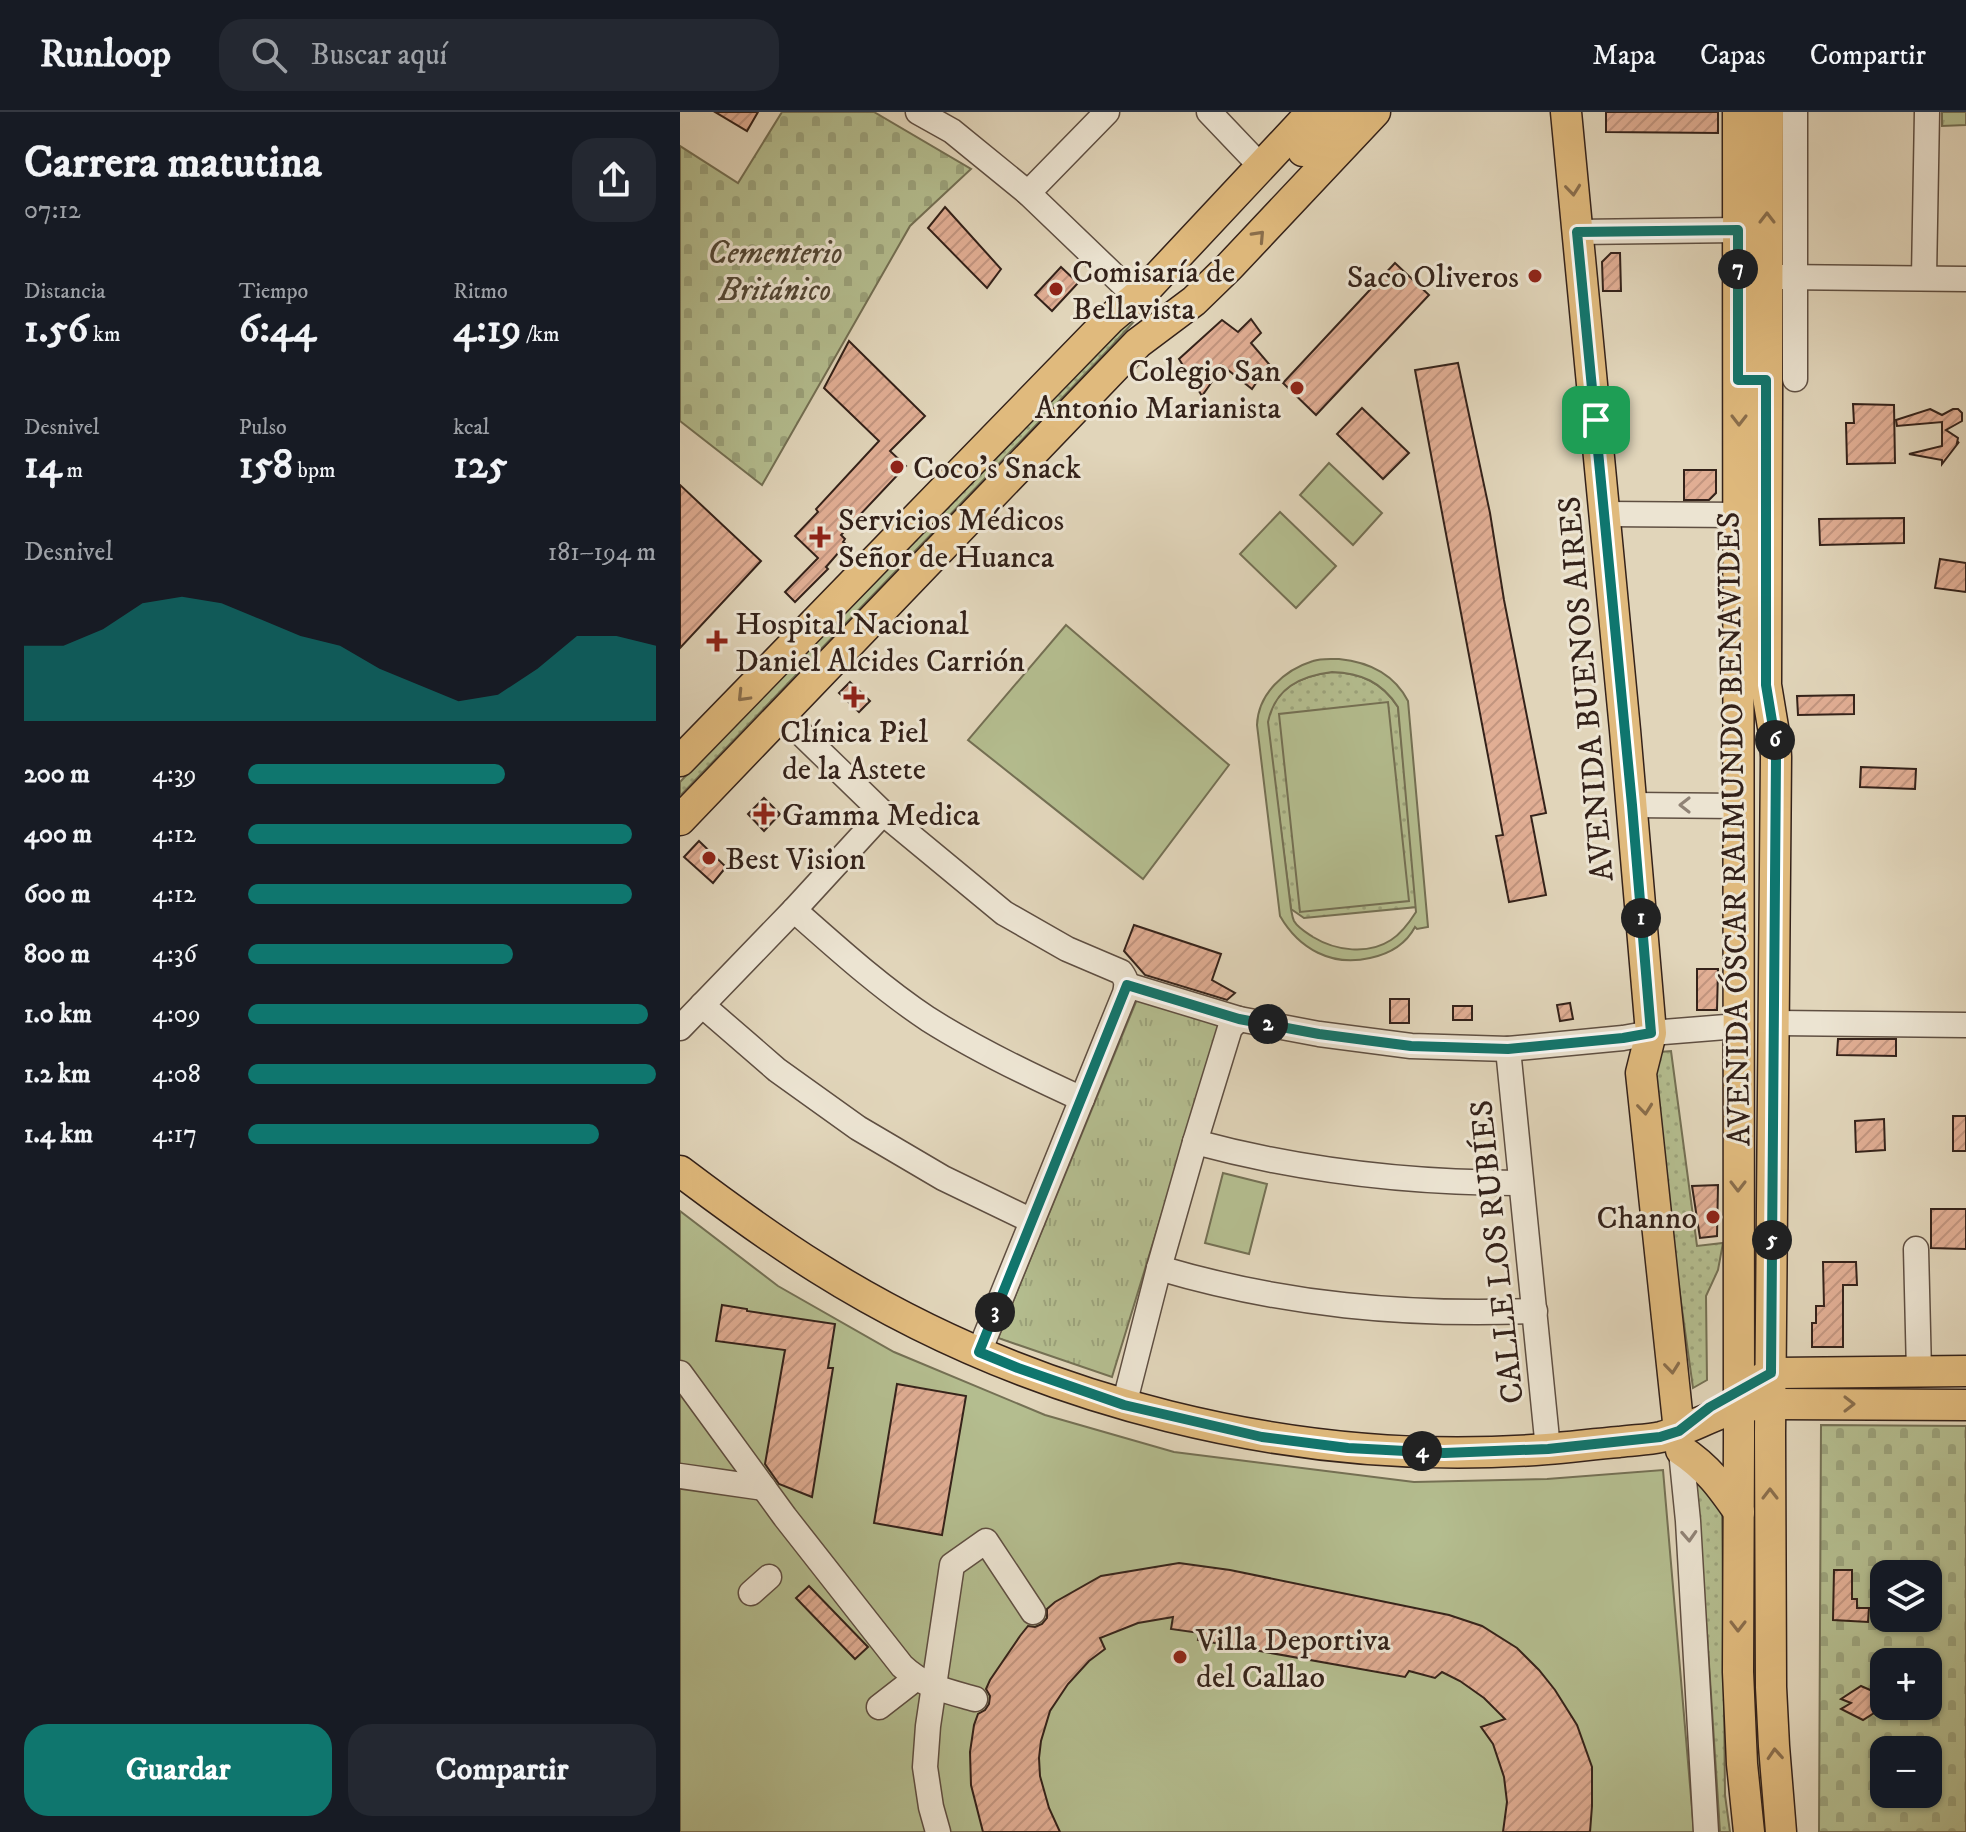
<!DOCTYPE html>
<html lang="es">
<meta charset="utf-8">
<style>
body{margin:0;font-family:"IM FELL DW Pica",serif;background:#242831;color:#f1f3f6;height:100vh;display:flex;flex-direction:column;font-size:30px;white-space:nowrap}
*{box-sizing:border-box;margin:0}
p{font-size:26px;color:#9ea1a6}
.icon{flex:none;width:44px;height:44px;fill:none;stroke:currentColor;stroke-width:2;stroke-linecap:round;stroke-linejoin:round}
.map{position:relative;flex:1;overflow:hidden}
.details{display:flex;flex-direction:column;background:#171b24;width:680px}
.details>*{flex:none}
.buttons{position:absolute;left:1190px;top:1448px;display:grid;gap:16px}
.buttons a{display:grid;place-items:center;width:72px;height:72px;border-radius:16px;background:#171b24;box-shadow:0 2px 6px #0004;font-size:40px}
.pin{position:absolute;display:grid;place-items:center;width:68px;height:68px;color:#fff;margin:-34px;border-radius:16px;box-shadow:0 4px 12px #0006}
.km{position:absolute;width:40px;height:40px;margin:-20px;border-radius:50%;background:#222;color:#fff;font-size:22px;line-height:40px;text-align:center}
.round{display:grid;place-items:center;flex:none;width:84px;height:84px;border-radius:24px;background:#242831}
.head{display:flex;align-items:center;justify-content:space-between;height:136px;padding:0 24px}
h1{font-size:44px;font-weight:800;line-height:60px}
.stats{display:grid;grid-template-columns:repeat(3,1fr);gap:12px;height:136px;padding:8px 24px}
.stats div{display:grid;align-content:center}
.stats b{font-size:40px;font-weight:800}
.stats small{font-size:22px;font-weight:400}
.stats p{font-size:22px}
.chart{height:224px;padding:16px 24px}
.chart p{display:flex;justify-content:space-between}
.chart svg{width:100%;height:144px;margin-top:8px;fill:#0f766e;opacity:.7}
.action{display:flex;gap:16px;margin-top:auto;padding:16px 24px}
.action a{flex:1;height:92px;border-radius:24px;background:#0f766e;color:#fff;font-size:32px;font-weight:800;line-height:92px;text-align:center}
.action a+a{background:#242831;color:#f1f3f6}
ul{padding:0 24px;list-style:none;font-size:26px}
li{display:grid;grid-template-columns:128px 96px 1fr;align-items:center;height:60px}
li i{height:20px;border-radius:10px;background:#0f766e}
header{display:flex;align-items:center;gap:48px;box-sizing:border-box;height:112px;padding:0 40px;background:#171b24;border-bottom:2px solid #363941}
header strong{font-size:38px}
nav{display:flex;gap:44px;margin-inline-start:auto;font-size:28px}
.search{width:560px;height:72px;background:#242831;display:flex;align-items:center;gap:20px;box-sizing:border-box;padding:0 28px;border-radius:24px;color:#9ea1a6;font-size:30px}
main{display:flex;flex:1;min-height:0}
.map>svg:first-child{display:block}
.grass{fill:url(#grass-dots);stroke:#747054;stroke-width:2}
.cemetery{fill:url(#cemetery-stones);stroke:#747054;stroke-width:2;fill-rule:evenodd}
.park{fill:url(#park-tufts);stroke:#747054;stroke-width:2}
.pitch{fill:#b4bd8f;stroke:#747054;stroke-width:2;fill-rule:evenodd}
.building{fill:url(#building-hatch);stroke:#34221a;stroke-width:2}
.lines{fill:none;stroke-linecap:round;stroke-linejoin:round}
.minor-casing{stroke:#5f4f42;stroke-width:27}
.major-casing{stroke:#34221a;stroke-width:33}
.minor{stroke:#ece4d2;stroke-width:24}
.major{stroke:#e0ba7d;stroke-width:30}
.oneway{stroke:#8a6e4c}
.oneway2{stroke:#908376}
.route-casing{stroke:#fff;stroke-width:16}
.route{stroke:#0f766e;stroke-width:10}
.poi-dot{fill:#8f2418;stroke:#ece4d2;stroke-width:3}
.labels{text-anchor:middle;stroke-width:6;stroke-linejoin:round;paint-order:stroke}
.park-label{font-size:32px;font-style:italic;fill:#544937;stroke:#ece4d2}
.poi-label{font-size:32px;fill:#34221a;stroke:#ece4d2;text-anchor:start}
.street-label{font-size:32px;fill:#34221a;stroke:#ece4d2}
</style>
<header>
<strong>Runloop</strong>
<div class="search"><svg class="icon" aria-label="search" viewBox="0 0 24 24"><circle cx="10" cy="10" r="6"/><path d="M15 15l6 6"/></svg>Buscar aquí</div>
<nav><a>Mapa</a><a>Capas</a><a>Compartir</a></nav>
</header>
<main>
<section class="details">
<div class="head"><div><h1>Carrera matutina</h1><p>07:12</p></div><a class="round"><svg class="icon" aria-label="share" viewBox="0 0 24 24"><path d="M12 15V3M7 8l5-5 5 5M5 13v7h14v-7"/></svg></a></div>
<div class="stats">
<div><p>Distancia</p><b>1.56<small> km</small></b></div>
<div><p>Tiempo</p><b>6:44</b></div>
<div><p>Ritmo</p><b>4:19<small> /km</small></b></div>
</div>
<div class="stats">
<div><p>Desnivel</p><b>14<small> m</small></b></div>
<div><p>Pulso</p><b>158<small> bpm</small></b></div>
<div><p>kcal</p><b>125</b></div>
</div>
<div class="chart"><p><span>Desnivel</span>181–194 m</p>
<svg viewBox="0 0 160 44" preserveAspectRatio="none"><path d="M0 44V21L10 21L20 16L30 8L40 6L50 8L60 13L70 18L80 21L90 28L100 33L110 38L120 36L130 28L140 18L150 18L160 21V44z"/></svg>
</div>
<ul>
<li><b>200 m</b>4:39<i style="width:63%"></i></li>
<li><b>400 m</b>4:12<i style="width:94%"></i></li>
<li><b>600 m</b>4:12<i style="width:94%"></i></li>
<li><b>800 m</b>4:36<i style="width:65%"></i></li>
<li><b>1.0 km</b>4:09<i style="width:98%"></i></li>
<li><b>1.2 km</b>4:08<i style="width:100%"></i></li>
<li><b>1.4 km</b>4:17<i style="width:86%"></i></li>
</ul>
<div class="action"><a>Guardar</a><a>Compartir</a></div>
</section>
<div class="map">
<svg width="1286" height="1720" viewBox="0 0 1286 1720">
<defs>
<pattern id="grass-dots" width="8" height="8" patternUnits="userSpaceOnUse" patternTransform="scale(2)"><rect width="8" height="8" fill="#b4bd8f"/><path d="M2 2h.1M6 6h.1" fill="none" stroke="#9ba27b" stroke-width="1.8" stroke-linecap="round"/></pattern>
<pattern id="cemetery-stones" width="16" height="16" patternUnits="userSpaceOnUse" patternTransform="scale(2)"><rect width="16" height="16" fill="#b4bd8f"/><path d="M2 7V4a2 2 0 0 1 4 0v3zM10 15v-3a2 2 0 0 1 4 0v3z" fill="#9ba27b"/></pattern>
<pattern id="park-tufts" width="24" height="20" patternUnits="userSpaceOnUse" patternTransform="scale(2)"><rect width="24" height="20" fill="#b4bd8f"/><path d="M3 7l-1-3M5 7V3M7 7l1-3M15 17l-1-3M17 17v-4M19 17l1-3" fill="none" stroke="#9ba27b"/></pattern>
<pattern id="building-hatch" width="6" height="6" patternUnits="userSpaceOnUse" patternTransform="scale(2)"><rect width="6" height="6" fill="#e1ae94"/><path d="M-1 1l2-2M0 6l6-6M5 7l2-2" fill="none" stroke="#c2957f"/></pattern>
</defs>
<rect width="100%" height="100%" fill="#e1d5ba"/>
<filter id="stains"><feTurbulence type="fractalNoise" baseFrequency=".0025" numOctaves="4"/><feColorMatrix values="0 0 0 0 .2 0 0 0 0 .09 0 0 0 0 .02 0 0 0 .5 -.17"/></filter>
<radialGradient id="worn" r=".72"><stop offset=".6" stop-color="#630" stop-opacity="0"/><stop offset="1" stop-color="#630" stop-opacity=".3"/></radialGradient>
<!-- grass -->
<g class="grass">
<path d="M495 164 429 237 0 684V670L327 324Z"/>
<path d="M652 560C681 561 702 570 718 595L737 795 624 806 611 797 587 610C595 576 620 564 652 560Z"/>
<path d="M991 939 1017 1134 1043 1131 1038 1158 1026 1184 1027 1268 1013 1276 971 975 980 940Z"/>
<path d="M1068 1334 1074 1335 1075 1568 1089 1720H1080L1068 1578Z"/>
<path d="M1014 1368 1024 1374 1042 1392 1045 1683 1050 1720H1040L1027 1521Z"/>
</g>
<!-- cemetery -->
<g class="cemetery">
<path d="M102 0H194L291 57 230 114 82 373 0 309V34L58 71Z"/>
<path d="M1141 1313 1286 1314V1720H1139ZM1204 1462H1248V1506H1204ZM1204 1550H1248V1594H1204ZM1204 1638H1248V1682H1204Z"/>
</g>
<!-- park -->
<g class="park">
<path d="M1262 0H1286V13L1262 14Z"/>
<path d="M460 880 542 905 432 1265 318 1226Z"/>
</g>
<!-- pitch -->
<g class="pitch">
<path d="M649 351 702 401 673 433 620 383Z"/>
<path d="M600 400 656 454 616 496 560 442Z"/>
<path d="M386 513 549 653 463 767 288 628Z"/>
<path d="M659 547C689 550 714 562 728 589L748 815 737 817 735 815C726 832 709 842 690 846 652 855 619 837 600 804L577 613C578 582 604 558 633 549 641 546 651 547 659 547ZM652 560C681 561 702 570 718 595L736 800C729 811 722 821 711 828 688 843 656 839 633 825 627 821 618 816 614 809 612 805 612 801 611 797L588 610C595 576 620 564 652 560Z"/>
<path d="M708 590 729 789 620 800 599 602Z"/>
<path d="M543 1061 587 1072 569 1142 525 1131Z"/>
<path d="M0 1099 98 1174 214 1240 365 1303 494 1340 734 1370 867 1367 983 1358 1014 1720H0Z"/>
</g>
<!-- building -->
<g class="building">
<path d="M35 0H78L67 19Z"/>
<path d="M926 0H1038V21L926 20Z"/>
<path d="M265 95 321 157 307 176 248 116Z"/>
<path d="M931 141H940L941 179H923L922 150Z"/>
<path d="M715 151 749 183 636 303 603 271Z"/>
<path d="M381 155 398 171 372 199 355 183Z"/>
<path d="M571 207 581 221 571 231 589 252 572 277 543 254 522 284 499 247 542 208 558 220Z"/>
<path d="M169 229 245 304 210 339 226 354 161 423 165 427 163 430 166 432 146 455 148 457 115 490 105 480 138 446 115 424 138 400 136 397 199 329 144 276Z"/>
<path d="M778 251 810 401 824 488 866 701 851 704 866 783 829 790 816 724 823 723 735 258Z"/>
<path d="M1173 292 1214 293 1215 351 1167 352 1166 311H1174Z"/>
<path d="M682 296 729 341 703 367 657 322Z"/>
<path d="M1250 297 1262 303 1273 297H1278L1282 301V309L1266 318 1278 326 1277 331 1279 330 1262 352V348L1229 342 1262 334V310L1217 314 1216 308Z"/>
<path d="M1004 358H1036V381L1029 388H1004Z"/>
<path d="M0 373 81 449 0 536Z"/>
<path d="M1224 406V431L1140 433 1139 407Z"/>
<path d="M1260 447 1286 451V480L1255 476Z"/>
<path d="M170 570 190 589 179 600 159 581Z"/>
<path d="M1174 583V602L1118 603 1117 584Z"/>
<path d="M1181 655 1236 657 1235 677 1180 675Z"/>
<path d="M84 686 100 702 84 719 68 702Z"/>
<path d="M19 729 46 755 33 771 4 745Z"/>
<path d="M454 813 541 842 532 868 555 881 547 888 465 863 444 839Z"/>
<path d="M1017 857H1038L1037 898H1017Z"/>
<rect x="710" y="887" width="19" height="24"/>
<path d="M890 891 893 907 880 909 877 893Z"/>
<rect x="773" y="894" width="19" height="14"/>
<path d="M1158 927H1216V944L1157 943Z"/>
<rect x="1273" y="1004" width="13" height="35"/>
<path d="M1204 1007 1205 1038 1176 1040 1175 1009Z"/>
<path d="M1038 1073 1037 1124 1020 1126 1012 1074Z"/>
<path d="M1251 1097H1286V1137L1251 1136Z"/>
<path d="M1143 1150H1176L1177 1173H1163V1235H1132V1211H1136V1194H1144Z"/>
<path d="M42 1193 67 1197V1199L155 1212 148 1256H153L132 1385 99 1372 85 1352 105 1238 36 1229Z"/>
<path d="M217 1272 286 1284 262 1423 194 1411Z"/>
<path d="M499 1451 550 1458 769 1503 802 1514 837 1536 859 1558 875 1578 897 1613 912 1655V1694L910 1720H823L827 1690 824 1665 813 1632 801 1615 825 1607 804 1586 780 1569 762 1560 755 1566 729 1559 725 1565 518 1528 520 1521 491 1517 493 1505 458 1511 420 1526 425 1537 409 1549 388 1572 370 1599 361 1629 359 1646 360 1664 369 1696 380 1720H303L291 1673 290 1640 294 1613 298 1602 305 1598 309 1592 310 1584 306 1577 310 1568 340 1524 348 1514 355 1515 362 1512 367 1506V1497L375 1490 421 1464Z"/>
<path d="M1154 1458H1172V1487H1177V1496H1189L1188 1510 1153 1508Z"/>
<path d="M129 1474 188 1535 175 1547 116 1486Z"/>
<path d="M1181 1574 1204 1584 1205 1594 1183 1608 1161 1597 1171 1591 1161 1587Z"/>
</g>
<g class="lines">
<!-- minor casing -->
<g class="minor-casing">
<g id="minor">
<path d="M238 0 272 19 348 81 447 176"/>
<path d="M529 0 570 43"/>
<path d="M348 81 427 0"/>
<path d="M897 120 1058 118"/>
<path d="M1100 165 1286 167"/>
<path d="M1244 165 1247 0"/>
<path d="M1115 267V0"/>
<path d="M925 402 1059 403"/>
<path d="M101 602 203 701 324 801 387 837 441 860C447 868 447 872 445 881L299 1240"/>
<path d="M952 693 1058 694"/>
<path d="M114 798C157 836 200 875 248 907 297 938 349 963 402 987"/>
<path d="M447 873 559 907 639 922 731 934 828 937 943 926 971 921 1058 914"/>
<path d="M22 893 97 958 178 1016 263 1066 352 1109"/>
<path d="M1093 911 1286 913"/>
<path d="M0 916 114 798 203 701"/>
<path d="M828 937 868 1337"/>
<path d="M515 1030C622 1059 730 1071 841 1071"/>
<path d="M1236 1137 1239 1260"/>
<path d="M479 1156C604 1193 725 1204 855 1199"/>
<path d="M0 1261 105 1405 222 1554C244 1575 267 1579 295 1587"/>
<path d="M444 1293 479 1156 515 1030 550 916 559 907"/>
<path d="M1000 1329 1008 1409 1026 1720"/>
<path d="M0 1364 84 1376"/>
<path d="M71 1481 89 1465"/>
<path d="M199 1595 235 1567"/>
<path d="M258 1720 251 1695 245 1655 248 1614 272 1453 306 1429 353 1500"/>
</g>
</g>
<!-- major casing -->
<g class="major-casing">
<g id="major">
<path d="M886 0 945 618 971 921 961 961 999 1319"/>
<path d="M1058 0 1059 1328 1058 1560 1062 1652 1069 1720"/>
<path d="M1088 0 1086 573 1095 627 1096 645 1090 1321 1091 1575 1094 1634 1101 1720"/>
<path d="M623 39 660 0"/>
<path d="M0 649 430 207 469 174 632 0"/>
<path d="M0 708 458 231 514 189 549 155 695 0"/>
<path d="M0 1059C45 1093 90 1126 138 1156 351 1290 617 1357 867 1337 891 1335 915 1332 939 1330 953 1328 968 1328 981 1325 1008 1318 1035 1301 1061 1295 1070 1293 1081 1293 1091 1292L1286 1293"/>
<path d="M1075 1271 1091 1261 1286 1259"/>
<path d="M1001 1338C1028 1356 1041 1374 1059 1400"/>
</g>
</g>
<!-- minor -->
<use href="#minor" class="minor"/>
<!-- major -->
<use href="#major" class="major"/>
</g>
<!-- one-way arrows -->
<defs><path id="oneway-chevron" d="M-2-3.5L2.5 0L-2 3.5" fill="none" stroke-width="1.6" stroke-linecap="round" stroke-linejoin="round" transform="scale(2)"/></defs>
<g class="oneway">
<use href="#oneway-chevron" transform="translate(893 78) rotate(84)"/>
<use href="#oneway-chevron" transform="translate(1087 106) rotate(-90)"/>
<use href="#oneway-chevron" transform="translate(579 124) rotate(-47)"/>
<use href="#oneway-chevron" transform="translate(1059 308) rotate(90)"/>
<use href="#oneway-chevron" transform="translate(63 584) rotate(134)"/>
<use href="#oneway-chevron" transform="translate(965 997) rotate(84)"/>
<use href="#oneway-chevron" transform="translate(1058 1074) rotate(90)"/>
<use href="#oneway-chevron" transform="translate(992 1256) rotate(84)"/>
<use href="#oneway-chevron" transform="translate(1169 1292)"/>
<use href="#oneway-chevron" transform="translate(1090 1382) rotate(-90)"/>
<use href="#oneway-chevron" transform="translate(1058 1514) rotate(90)"/>
<use href="#oneway-chevron" transform="translate(1095 1642) rotate(-94)"/>
</g>
<g class="oneway2">
<use href="#oneway-chevron" transform="translate(1005 693) rotate(-180)"/>
<use href="#oneway-chevron" transform="translate(1009 1424) rotate(87)"/>
</g>
<g class="lines">
<!-- route casing -->
<g class="route-casing">
<path id="route" d="M1058 118V268H1086V573L1095 627 1096 645 1091 1261 1030 1295 999 1319 980 1325 868 1337 764 1341 668 1336 582 1325 444 1293 338 1256 299 1240 447 873 559 907 639 922 731 934 828 937 943 926 971 921 952 693 897 120Z"/>
</g>
<!-- route -->
<use href="#route" class="route"/>
</g>
<!-- markers -->
<g class="poi-dot">
<circle cx="855" cy="164" r="8"/>
<circle cx="376" cy="177" r="8"/>
<circle cx="617" cy="276" r="8"/>
<circle cx="217" cy="355" r="8"/>
<path d="M136 413h8v8h8v8h-8v8h-8v-8h-8v-8h8z"/>
<path d="M33 517h8v8h8v8h-8v8h-8v-8h-8v-8h8z"/>
<path d="M170 573h8v8h8v8h-8v8h-8v-8h-8v-8h8z"/>
<path d="M80 690h8v8h8v8h-8v8h-8v-8h-8v-8h8z"/>
<circle cx="29" cy="746" r="8"/>
<circle cx="1033" cy="1105" r="8"/>
<circle cx="500" cy="1545" r="8"/>
</g>
<g class="labels">
<!-- park labels -->
<g class="park-label">
<text x="95" y="151">Cementerio<tspan x="95" dy="37">Británico</tspan></text>
</g>
<!-- poi labels -->
<g class="poi-label">
<text x="392" y="170">Comisaría de<tspan x="392" dy="37">Bellavista</tspan></text>
<text x="839" y="175" text-anchor="end">Saco Oliveros</text>
<text x="601" y="269" text-anchor="end">Colegio San<tspan x="601" dy="37">Antonio Marianista</tspan></text>
<text x="233" y="366">Coco's Snack</text>
<text x="158" y="418">Servicios Médicos<tspan x="158" dy="37">Señor de Huanca</tspan></text>
<text x="55" y="522">Hospital Nacional<tspan x="55" dy="37">Daniel Alcides Carrión</tspan></text>
<text x="174" y="630" text-anchor="middle">Clínica Piel<tspan x="174" dy="37">de la Astete</tspan></text>
<text x="102" y="713">Gamma Medica</text>
<text x="45" y="757">Best Vision</text>
<text x="1017" y="1116" text-anchor="end">Channo</text>
<text x="516" y="1538">Villa Deportiva<tspan x="516" dy="37">del Callao</tspan></text>
</g>
<!-- street labels -->
<g class="street-label">
<text transform="translate(905 577) rotate(-95)" y="11">AVENIDA BUENOS AIRES</text>
<text transform="translate(1053 717) rotate(-91)" y="11">AVENIDA ÓSCAR RAIMUNDO BENAVIDES</text>
<text transform="translate(816 1140) rotate(-96)" y="11">CALLE LOS RUBÍES</text>
</g>
</g>
<rect width="100%" height="100%" filter="url(#stains)"/>
<rect width="100%" height="100%" fill="url(#worn)"/>
</svg>
<div class="buttons">
<a><svg class="icon" aria-label="layers" viewBox="0 0 24 24"><path d="M12 4l9 5-9 5-9-5zM3 14l9 5 9-5"/></svg></a>
<a>+</a>
<a>−</a>
</div>
<div class="pin" style="left:916px;top:308px;background:#1e9e55"><svg class="icon" aria-label="arrive" viewBox="0 0 24 24"><path d="M6 21V4h12l-3 4 3 4H6"/></svg></div>
<b class="km" style="left:961px;top:806px">1</b>
<b class="km" style="left:588px;top:912px">2</b>
<b class="km" style="left:315px;top:1200px">3</b>
<b class="km" style="left:742px;top:1339px">4</b>
<b class="km" style="left:1092px;top:1128px">5</b>
<b class="km" style="left:1095px;top:628px">6</b>
<b class="km" style="left:1058px;top:157px">7</b>
</div>
</main>
